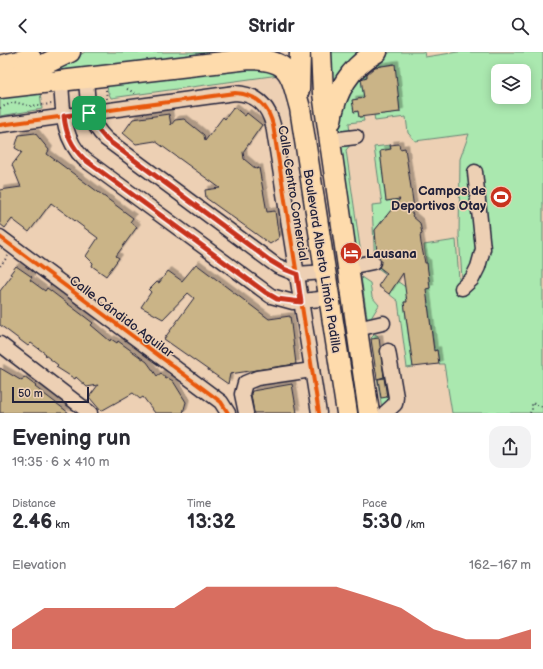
<!DOCTYPE html>
<meta charset="utf-8">
<style>
body{margin:0;font-family:"Balsamiq Sans",sans-serif;background:#f2f2f3;color:#2b2b33;height:100vh;display:flex;flex-direction:column;font-size:15px;white-space:nowrap}
*{box-sizing:border-box;margin:0}
p{font-size:13px;color:#7c7c81}
.icon{flex:none;width:22px;height:22px;fill:none;stroke:currentColor;stroke-width:2;stroke-linecap:round;stroke-linejoin:round}
.map{position:relative;height:361px;overflow:hidden}
.sheet{display:flex;flex-direction:column;background:#fff;flex:1}
.sheet>*{flex:none}
.fabs{position:absolute;left:491px;top:12px;display:grid;gap:8px}
.fabs a{display:grid;place-items:center;width:40px;height:40px;border-radius:8px;background:#fff;box-shadow:0 2px 10px #0003;font-size:20px}
.scale{position:absolute;left:12px;bottom:10px;width:77px;box-sizing:border-box;padding-left:4px;border:2px solid #22223b;border-top:0;font-size:11px;line-height:14px;white-space:nowrap;color:#22223b;-webkit-text-stroke:3px #edd0b4;paint-order:stroke}
.pin{position:absolute;display:grid;place-items:center;width:34px;height:34px;color:#fff;margin:-17px;border-radius:8px;box-shadow:0 2px 6px #0006}
.round{display:grid;place-items:center;flex:none;width:42px;height:42px;border-radius:12px;background:#f2f2f3}
.head{display:flex;align-items:center;justify-content:space-between;height:68px;padding:0 12px}
h1{font-size:22px;font-weight:600;line-height:30px}
.figures{display:grid;grid-template-columns:repeat(3,1fr);gap:6px;height:68px;padding:4px 12px}
.figures div{display:grid;align-content:center}
.figures b{font-size:20px;font-weight:600}
.figures small{font-size:11px;font-weight:400}
.figures p{font-size:11px}
.chart{height:112px;padding:8px 12px}
.chart p{display:flex;justify-content:space-between}
.chart svg{width:100%;height:72px;margin-top:4px;fill:#c8321e;opacity:.7}
header{display:flex;justify-content:space-between;align-items:center;height:52px;padding:0 12px;background:#fff;font-size:18px;font-weight:600}
.map>svg:first-child{display:block}
.green{fill:#aae8af;stroke:#668575;fill-rule:evenodd}
.building{fill:#cab487;stroke:#22223b;filter:url(#shadow)}
.lines{fill:none;stroke-linecap:round;stroke-linejoin:round}
.minor-casing{stroke:#22223b;stroke-width:17}
.highway-casing{stroke:#22223b;stroke-width:23}
.path{stroke:#22223b;stroke-width:2;stroke-dasharray:1 3;stroke-linecap:butt}
.minor{stroke:#edd0b4;stroke-width:14}
.highway{stroke:#fedbac;stroke-width:20}
.cycleway-casing{stroke:#edd0b4;stroke-width:6}
.cycleway{stroke:#e8590c;stroke-width:4}
.route-casing{stroke:#fff;stroke-width:8}
.route{stroke:#c8321e;stroke-width:5}
.labels{text-anchor:middle;stroke-width:3;stroke-linejoin:round;paint-order:stroke}
.poi-label{font-size:13px;font-weight:bold;fill:#22223b;stroke:#edd0b4;text-anchor:end}
.street-label{font-size:13px;fill:#22223b;stroke:#edd0b4}
</style>
<header><svg class="icon" aria-label="back" viewBox="0 0 24 24"><path d="M15 5l-7 7 7 7"/></svg>Stridr<svg class="icon" aria-label="search" viewBox="0 0 24 24"><circle cx="10" cy="10" r="6"/><path d="M15 15l6 6"/></svg></header>
<div class="map">
<svg width="543" height="361" viewBox="0 0 543 361">
<defs>
<filter id="shadow"><feDropShadow dx="3.5" dy="-3.5" stdDeviation="0" flood-color="#0004"/></filter>
</defs>
<rect width="100%" height="100%" fill="#edd0b4"/>
<filter id="ink" filterUnits="userSpaceOnUse"><feTurbulence type="fractalNoise" baseFrequency=".025" numOctaves="2"/><feDisplacementMap in="SourceGraphic" scale="8" xChannelSelector="R" yChannelSelector="G"/><feConvolveMatrix kernelMatrix="1 2 1 2 8 2 1 2 1" color-interpolation-filters="sRGB"/></filter>
<g filter="url(#ink)">
<!-- green -->
<g class="green">
<path d="M85 0H252L25 26 56 16Z"/>
<path d="M330 0H359L341 17 331 33Z"/>
<path d="M391 0H424L425 5 458 0H543V361H452L444 312H439L437 298 423 300 434 296 427 245H406L407 250H404L410 295 413 294 411 299 413 315 407 316 398 249 389 242 397 229 411 239 430 236 424 193 456 188 459 227 462 226 459 183 460 107 469 82 415 89 408 81 406 65 375 69 374 63 400 60 394 12 369 16V18L366 19 367 25 361 26 364 46 353 48 354 60 358 59 359 65H363L364 69 349 71 350 81 341 80C329 61 358 24 372 12 377 7 384 4 391 0ZM498 19H524V45H498Z"/>
<path d="M260 14 279 23 111 46 107 38 109 31Z"/>
<path d="M40 40 42 57 0 64V46Z"/>
<path d="M352 91 346 98 361 202 357 207 341 92Z"/>
<path d="M390 93 391 97 380 99 386 149 397 148 398 150 375 178 379 215 386 222 375 214 372 153 382 152 374 95Z"/>
<path d="M361 225 370 231 372 245 379 253 368 271Z"/>
<path d="M375 282 378 284 383 322H387L390 347 382 357 371 286Z"/>
</g>
<!-- building -->
<g class="building">
<path d="M395 12 400 60 359 65 358 59 354 60 352 48 364 46 361 27 367 25V22L375 15Z"/>
<path d="M234 55 245 64 247 61 262 73 243 100 244 107 256 117 259 116 267 160 275 159 279 186 270 192 206 146 205 138 220 136 155 89 136 92 123 81 133 67 169 62 171 73 175 68 184 67 204 83 205 89 223 65 225 67Z"/>
<path d="M35 81 49 98 47 102 133 166 130 170 137 175 116 204 119 206 106 224 92 214 93 211 86 204 98 186 51 151 29 180 12 167 5 176 0 172V138L21 135 12 113 22 100 15 96 19 83Z"/>
<path d="M399 92 400 97 405 96 414 156 410 160 413 162 412 164 420 171 422 182 420 183 421 191 425 211H427L430 236 426 237 434 299 437 298 439 312 413 315 404 250H407L403 221 389 242 378 234 387 221 379 215 381 209 377 203 375 178 400 147 386 149 380 99 391 97 390 93Z"/>
<path d="M196 212 269 267 290 264 296 312 230 322 228 332 164 287 194 246 188 241 163 267 141 255 151 240 149 238 157 230 159 231 168 219 182 229Z"/>
<path d="M16 214 32 225 30 228 45 239 47 236 93 271 91 273 110 289 111 287 117 291 118 289 147 310 157 324 161 321 166 327 168 326 173 329 186 350 183 361H155L143 345 140 347 133 341 101 359 89 345 98 333 87 335 76 325 75 327 56 315 58 313 45 303 46 302 31 291 28 294 0 273V239L12 223 10 222Z"/>
<path d="M379 286 384 325 377 327 371 287Z"/>
<path d="M0 316 22 329 24 325 36 334 35 335 69 361H0Z"/>
<path d="M384 326 387 345 381 346 378 327Z"/>
<path d="M292 332 297 361H254L251 342 252 339Z"/>
</g>
<g class="lines">
<!-- minor casing -->
<g class="minor-casing">
<g id="minor">
<path d="M86 27C88 53 87 68 106 87L277 214 297 222 325 220"/>
<path d="M61 30C63 58 62 86 84 107L271 244 293 250 329 246"/>
<path d="M0 73 235 41C256 42 268 53 273 73L319 361"/>
<path d="M331 88 356 85"/>
<path d="M0 185 221 350 228 361"/>
<path d="M349 215 373 210"/>
<path d="M462 236 472 227 478 215 483 197 475 120"/>
<path d="M357 277 383 271"/>
<path d="M0 292 90 361"/>
<path d="M246 361 242 342 245 331 257 326 312 318"/>
<path d="M385 361 395 352 396 345 388 299"/>
</g>
</g>
<!-- highway casing -->
<g class="highway-casing">
<g id="highway">
<path d="M321 0 323 41 369 361"/>
<path d="M0 14 31 6"/>
<path d="M2 29 41 14 70 0"/>
<path d="M0 36 249 7C291 8 290 21 300 56L347 361"/>
<path d="M299 38 300 0"/>
<path d="M331 69C335 40 351 14 377 0"/>
</g>
</g>
<!-- path -->
<g class="path">
<path d="M127 37 137 42"/>
<path d="M106 38 107 47"/>
<path d="M0 56 14 50 30 54 52 52"/>
<path d="M0 214 8 204"/>
<path d="M530 361 532 358V351L543 355"/>
</g>
<!-- minor -->
<use href="#minor" class="minor"/>
<!-- highway -->
<use href="#highway" class="highway"/>
<!-- cycleway casing -->
<g class="cycleway-casing">
<g id="cycleway">
<path d="M0 73 235 41C256 42 268 53 273 73L319 361"/>
<path d="M0 185 221 350 228 361"/>
</g>
</g>
<!-- cycleway -->
<use href="#cycleway" class="cycleway"/>
</g>
</g>
<g class="lines" filter="url(#ink)">
<!-- route casing -->
<g class="route-casing">
<path id="route" d="M89 61 96 75 106 87 269 208 284 217 297 222 301 250 277 247 265 240 84 107C71 94 66 82 64 64Z"/>
</g>
<!-- route -->
<use href="#route" class="route"/>
</g>
<!-- icons -->
<defs>
<g id="stadium-disc" transform="scale(1.15)"><circle r="9.5" fill="#c8321e" stroke="#edd0b4"/><path d="M0-5a6.5 5 0 1 0 0 10a6.5 5 0 1 0 0-10ZM-3.5-1.8h7v3.6h-7Z" fill="#fff"/></g>
<g id="hotel-disc" transform="scale(1.15)"><circle r="9.5" fill="#c8321e" stroke="#edd0b4"/><path d="M-6-4.5h1.5V1H6V5H4.5V3h-9V5H-6ZM-4 0a1.8 1.8 0 1 1 3.6 0ZM.5 0V-2.5h3Q6-2.5 6 0Z" fill="#fff"/></g>
</defs>
<g fill-rule="evenodd">
<use href="#stadium-disc" x="501" y="145"/>
<use href="#hotel-disc" x="351" y="201"/>
</g>
<g class="labels">
<!-- poi labels -->
<g class="poi-label">
<text x="486" y="143">Campos de<tspan x="486" dy="15">Deportivos Otay</tspan></text>
<text x="366" y="206" text-anchor="start">Lausana</text>
</g>
<!-- street labels -->
<g class="street-label">
<text transform="translate(294 141) rotate(81)" y="5">Calle Centro Comercial</text>
<text transform="translate(323 209) rotate(81)" y="5">Boulevard Alberto Limón Padilla</text>
<text transform="translate(122 264) rotate(37)" y="5">Calle Cándido Aguilar</text>
</g>
</g>
</svg>
<div class="fabs">
<a><svg class="icon" aria-label="layers" viewBox="0 0 24 24"><path d="M12 4l9 5-9 5-9-5zM3 14l9 5 9-5"/></svg></a>
</div>
<div class="scale">50 m</div>
<div class="pin" style="left:89px;top:61px;background:#1e9e55"><svg class="icon" aria-label="arrive" viewBox="0 0 24 24"><path d="M6 21V4h12l-3 4 3 4H6"/></svg></div>
</div>
<section class="sheet">
<div class="head"><div><h1>Evening run</h1><p>19:35 · 6 × 410 m</p></div><a class="round"><svg class="icon" aria-label="share" viewBox="0 0 24 24"><path d="M12 15V3M7 8l5-5 5 5M5 13v7h14v-7"/></svg></a></div>
<div class="figures">
<div><p>Distance</p><b>2.46<small> km</small></b></div>
<div><p>Time</p><b>13:32</b></div>
<div><p>Pace</p><b>5:30<small> /km</small></b></div>
</div>
<div class="chart"><p><span>Elevation</span>162–167 m</p>
<svg viewBox="0 0 160 44" preserveAspectRatio="none"><path d="M0 44V32L10 19L20 19L30 19L40 19L50 19L60 6L70 6L80 6L90 6L100 6L110 12L120 19L130 32L140 38L150 38L160 32V44z"/></svg>
</div>
</section>
